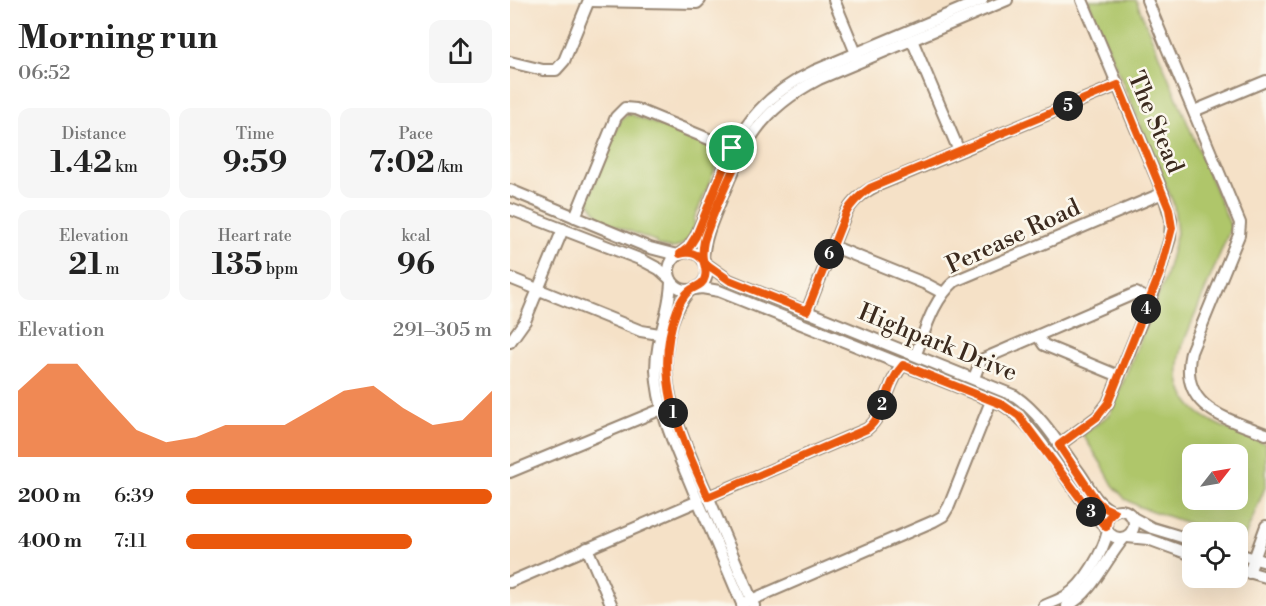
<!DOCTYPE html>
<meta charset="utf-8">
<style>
body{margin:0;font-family:"Libre Bodoni",serif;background:#f6f6f6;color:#222;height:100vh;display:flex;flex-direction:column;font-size:22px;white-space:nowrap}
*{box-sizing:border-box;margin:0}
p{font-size:20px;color:#767676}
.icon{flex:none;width:33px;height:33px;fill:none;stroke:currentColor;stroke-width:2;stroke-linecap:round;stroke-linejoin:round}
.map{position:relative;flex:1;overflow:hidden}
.side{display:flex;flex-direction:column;background:#fff;width:510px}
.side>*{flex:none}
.needle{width:39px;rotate:59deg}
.fabs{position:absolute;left:672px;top:444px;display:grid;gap:12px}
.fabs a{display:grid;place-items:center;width:66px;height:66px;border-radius:12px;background:#fff;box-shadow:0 6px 24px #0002;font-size:30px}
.pin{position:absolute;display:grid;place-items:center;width:51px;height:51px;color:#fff;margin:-26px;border:3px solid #fff;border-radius:50%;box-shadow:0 2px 6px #0007}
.km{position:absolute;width:30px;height:30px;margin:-15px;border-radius:50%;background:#222;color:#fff;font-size:16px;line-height:30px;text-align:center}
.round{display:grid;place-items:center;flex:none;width:63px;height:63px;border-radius:12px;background:#f6f6f6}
.summary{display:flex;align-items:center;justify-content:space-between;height:102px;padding:0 18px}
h1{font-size:33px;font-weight:800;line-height:45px}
.metrics{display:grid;grid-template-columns:repeat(3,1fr);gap:9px;height:102px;padding:6px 18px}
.metrics div{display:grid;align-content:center;border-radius:12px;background:#f6f6f6;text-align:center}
.metrics b{font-size:30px;font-weight:800}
.metrics small{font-size:16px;font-weight:400}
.metrics p{font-size:16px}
.chart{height:168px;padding:12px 18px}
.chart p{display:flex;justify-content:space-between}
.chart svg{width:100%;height:108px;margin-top:6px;fill:#ea580c;opacity:.7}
ul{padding:0 18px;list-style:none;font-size:20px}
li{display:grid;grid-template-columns:96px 72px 1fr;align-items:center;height:45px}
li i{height:15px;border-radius:8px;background:#ea580c}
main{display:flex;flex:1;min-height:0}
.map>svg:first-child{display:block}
.green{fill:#afc66b;stroke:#757844;stroke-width:1.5;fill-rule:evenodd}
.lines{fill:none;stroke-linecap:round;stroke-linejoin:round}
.minor-casing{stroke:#988672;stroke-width:14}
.minor{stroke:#fff;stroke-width:10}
.route-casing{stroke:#fff;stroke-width:12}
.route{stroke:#ea580c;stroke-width:8}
.labels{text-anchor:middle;stroke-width:5;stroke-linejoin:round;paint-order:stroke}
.street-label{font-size:24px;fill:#3b2a1e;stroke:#fbf7ec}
</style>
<main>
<section class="side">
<div class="summary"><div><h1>Morning run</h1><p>06:52</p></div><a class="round"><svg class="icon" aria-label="share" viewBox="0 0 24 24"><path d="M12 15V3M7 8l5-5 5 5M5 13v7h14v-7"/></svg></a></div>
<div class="metrics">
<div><p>Distance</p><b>1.42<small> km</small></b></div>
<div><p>Time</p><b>9:59</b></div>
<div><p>Pace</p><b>7:02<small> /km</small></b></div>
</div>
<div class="metrics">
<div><p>Elevation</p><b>21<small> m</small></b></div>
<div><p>Heart rate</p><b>135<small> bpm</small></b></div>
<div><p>kcal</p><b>96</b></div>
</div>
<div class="chart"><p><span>Elevation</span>291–305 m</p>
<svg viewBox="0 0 160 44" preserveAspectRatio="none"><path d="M0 44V17L10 6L20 6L30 20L40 33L50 38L60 36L70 31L80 31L90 31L100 24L110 17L120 15L130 24L140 31L150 29L160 17V44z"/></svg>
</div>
<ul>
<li><b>200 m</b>6:39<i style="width:100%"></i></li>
<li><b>400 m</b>7:11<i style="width:74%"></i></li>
</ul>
</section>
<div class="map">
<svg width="756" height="606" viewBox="0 0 756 606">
<rect width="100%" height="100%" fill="#fbf7ec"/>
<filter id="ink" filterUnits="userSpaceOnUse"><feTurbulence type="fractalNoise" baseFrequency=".0167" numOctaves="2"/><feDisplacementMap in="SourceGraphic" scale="12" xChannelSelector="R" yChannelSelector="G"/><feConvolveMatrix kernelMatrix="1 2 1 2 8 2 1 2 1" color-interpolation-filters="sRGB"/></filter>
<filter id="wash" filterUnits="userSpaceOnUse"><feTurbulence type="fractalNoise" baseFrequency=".008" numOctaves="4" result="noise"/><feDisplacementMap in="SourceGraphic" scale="24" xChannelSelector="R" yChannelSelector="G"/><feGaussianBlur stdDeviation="1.35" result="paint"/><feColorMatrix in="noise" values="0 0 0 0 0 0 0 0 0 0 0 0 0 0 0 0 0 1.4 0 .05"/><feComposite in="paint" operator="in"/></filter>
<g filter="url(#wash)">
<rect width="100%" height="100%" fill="#f5e1c7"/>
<!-- green -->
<g class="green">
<path d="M578 0H626L721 227 673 344C653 412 705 424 756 444V485L734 539 728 540V532H705L630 507 615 499 603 485 591 463 573 435 600 414 655 279 667 233 664 205ZM728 454V500H682V454Z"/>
<path d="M120 114 202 146 210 153V163L207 165 184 219C187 231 174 248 162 248 157 248 151 246 147 245L145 241 91 220 78 200 109 124 112 118Z"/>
</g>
</g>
<g filter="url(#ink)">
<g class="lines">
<!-- minor casing -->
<g class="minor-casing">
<g id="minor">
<path d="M324 0 348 58"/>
<path d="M637 0 730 223 729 235 681 352C668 408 716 418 756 434"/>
<path d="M79 1 187 3 190 0"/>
<path d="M402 40 449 151"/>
<path d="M0 62 33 70H46L54 61 79 0"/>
<path d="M684 111 756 81"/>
<path d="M0 190 140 248 167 255"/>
<path d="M0 209 132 260 149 269 160 279"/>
<path d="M65 217 106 117 115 108 126 109 228 151"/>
<path d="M322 246 416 284 433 293"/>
<circle cx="178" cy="271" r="19"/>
<path d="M169 254 179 247 186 236C217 164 226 108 304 71L472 0"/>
<path d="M193 260C194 239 202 221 210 202 234 143 249 110 309 79L497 0"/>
<path d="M195 263 219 280 505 396C532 415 549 445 568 471 580 487 584 503 604 512"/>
<path d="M0 278 131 331 149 334"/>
<path d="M161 280C161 311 146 337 146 370 148 414 168 453 184 492 201 530 217 568 233 606"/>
<path d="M184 289 192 288 209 291 493 405C534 430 558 493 596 527"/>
<path d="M180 290C129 354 170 432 198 496 213 533 229 569 244 606"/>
<path d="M297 311 336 213C344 198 356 190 371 184L608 85"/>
<path d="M528 336 534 345 609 376"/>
<path d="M0 342 15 321 53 229"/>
<path d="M406 354C416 328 423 300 445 281L653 193"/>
<path d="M464 378 471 360 626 293 640 300"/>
<path d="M549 445 587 417 598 403 644 291 660 238 661 219 653 193 572 0"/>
<path d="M0 472 152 409"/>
<path d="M198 497 357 429C377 413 376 383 393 365"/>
<circle cx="610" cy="524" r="14"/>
<path d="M623 518 642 528 682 540"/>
<path d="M617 537 638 539 682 555"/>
<path d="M77 548 102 606"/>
<path d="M728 554 756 562"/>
<path d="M728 569 756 577"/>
<path d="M739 573 756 526"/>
<path d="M0 582 188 501"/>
<path d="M232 604 424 521 433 516 439 506 481 401"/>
<path d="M534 606C541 603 549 600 556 596 575 584 593 552 598 531"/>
<path d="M557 606C583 593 595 560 614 538"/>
</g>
</g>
<!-- minor -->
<use href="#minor" class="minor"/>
</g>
</g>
<g class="lines" filter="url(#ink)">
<!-- route casing -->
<g class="route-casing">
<path id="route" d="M222 148 231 153C219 178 202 215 194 241 193 246 192 254 193 259 194 266 197 269 195 277 193 286 185 286 179 291 174 295 169 304 167 310 141 376 171 437 198 497L357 429C377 413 376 383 393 365L493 405 509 416 573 502 596 527 598 518 604 512 593 507 586 500 549 445 587 417 598 403 650 273 662 228 659 209 608 85 360 188C350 195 342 202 336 213L297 311 219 280 195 263C188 253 180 251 170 254L179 247 186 236 222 148"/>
</g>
<!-- route -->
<use href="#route" class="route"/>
</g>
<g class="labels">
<!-- street labels -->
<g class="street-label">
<text transform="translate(646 122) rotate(67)" y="8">The Stead</text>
<text transform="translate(503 236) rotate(-25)" y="8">Perease Road</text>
<text transform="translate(428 342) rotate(22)" y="8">Highpark Drive</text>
</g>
</g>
</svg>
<div class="fabs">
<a><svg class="needle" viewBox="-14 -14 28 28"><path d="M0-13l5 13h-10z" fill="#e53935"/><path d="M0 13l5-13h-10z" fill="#767676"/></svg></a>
<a><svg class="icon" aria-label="locate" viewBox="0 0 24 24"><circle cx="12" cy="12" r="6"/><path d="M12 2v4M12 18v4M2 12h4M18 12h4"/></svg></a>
</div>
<div class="pin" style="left:222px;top:148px;background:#1e9e55"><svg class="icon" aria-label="arrive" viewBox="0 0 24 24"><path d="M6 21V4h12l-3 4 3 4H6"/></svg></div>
<b class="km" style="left:163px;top:413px">1</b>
<b class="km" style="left:372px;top:405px">2</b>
<b class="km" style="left:581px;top:512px">3</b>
<b class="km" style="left:636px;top:309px">4</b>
<b class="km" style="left:558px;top:106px">5</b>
<b class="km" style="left:319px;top:254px">6</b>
</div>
</main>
